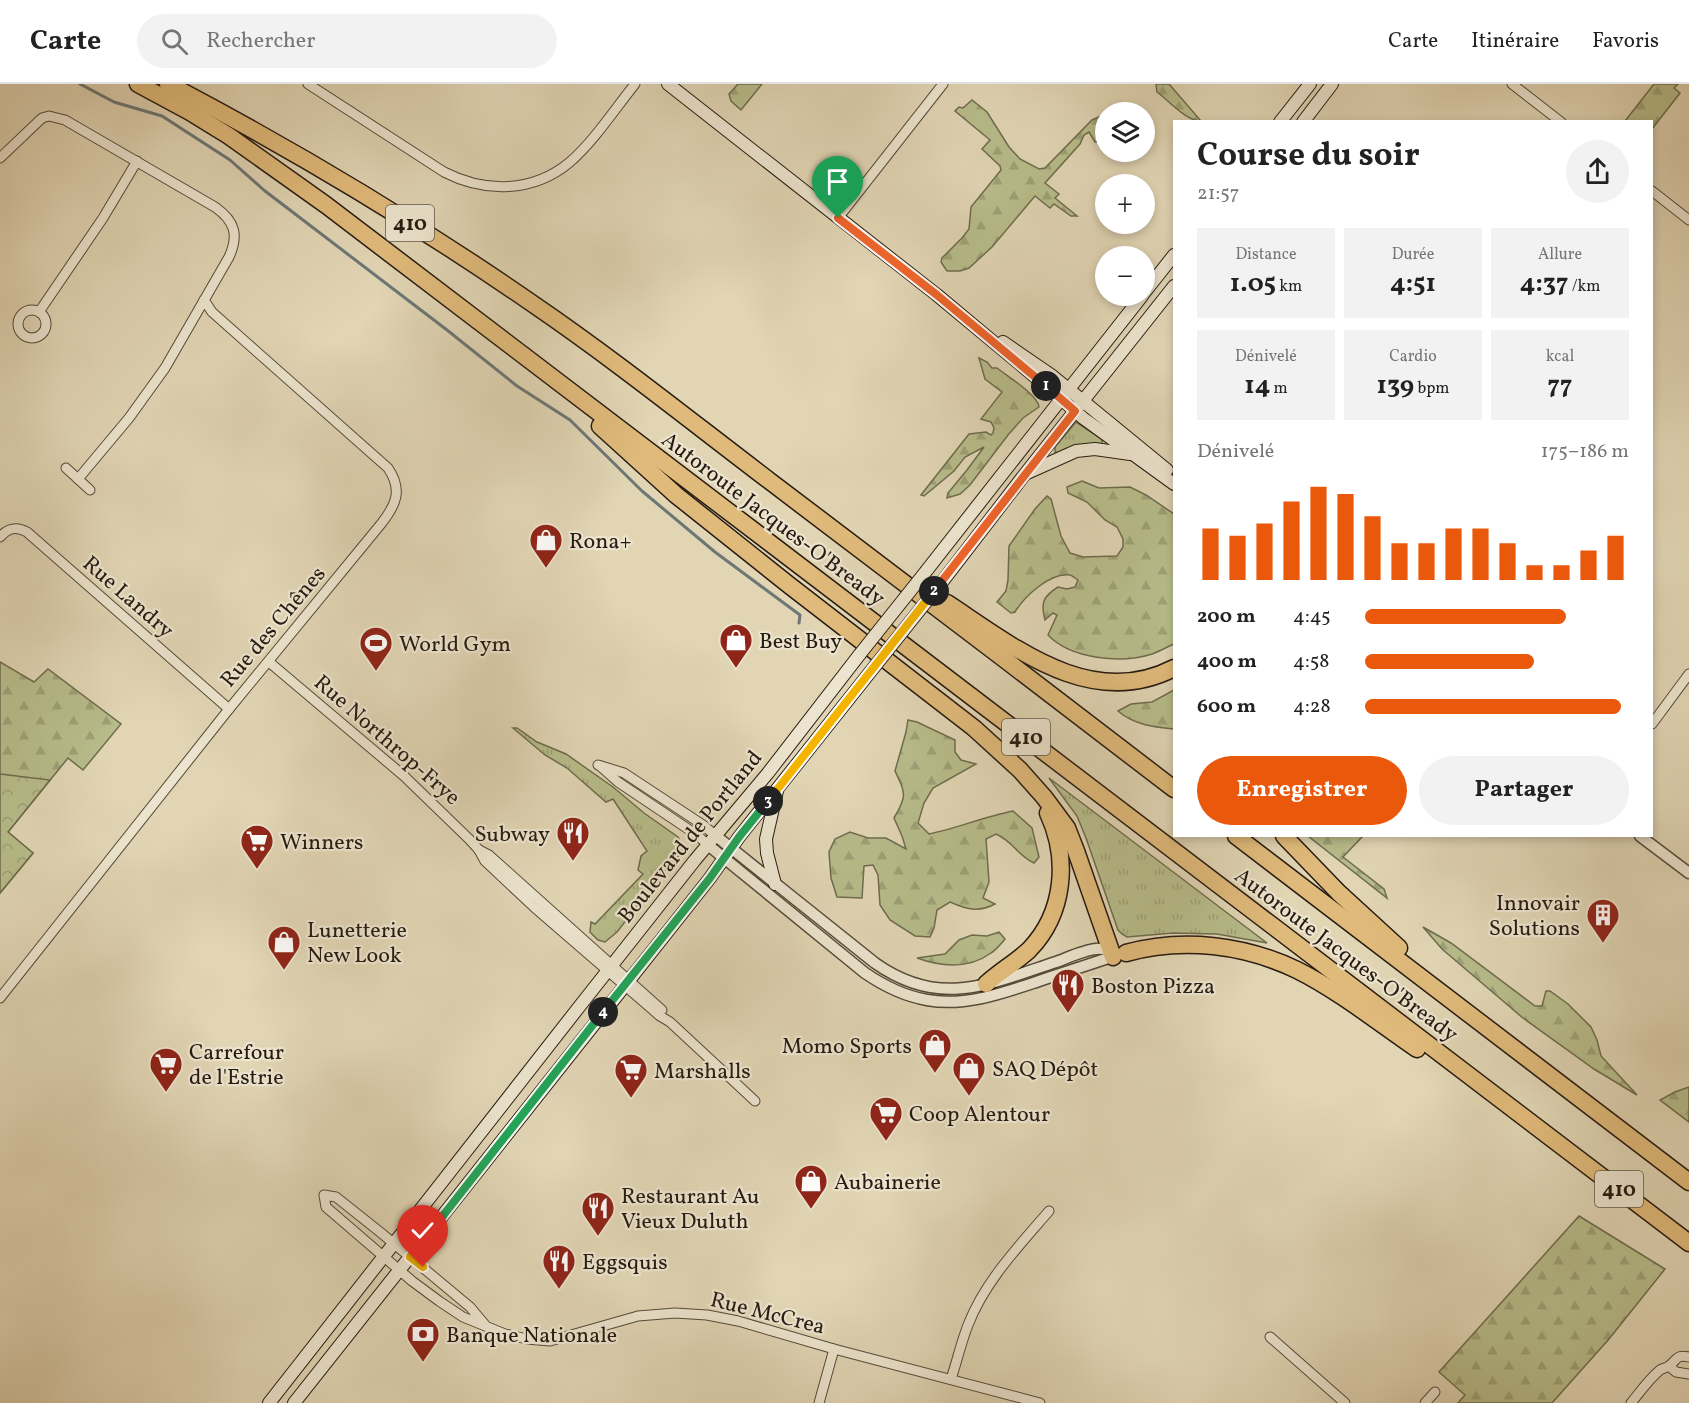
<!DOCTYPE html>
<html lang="fr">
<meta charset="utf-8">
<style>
body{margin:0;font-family:Vollkorn,serif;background:#f2f2f2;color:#222;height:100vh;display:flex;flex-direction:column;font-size:22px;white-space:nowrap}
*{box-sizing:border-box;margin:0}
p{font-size:20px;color:#767676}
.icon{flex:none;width:33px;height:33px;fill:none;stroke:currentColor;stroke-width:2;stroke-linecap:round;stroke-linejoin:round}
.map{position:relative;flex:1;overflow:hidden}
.details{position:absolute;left:1173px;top:36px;width:480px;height:717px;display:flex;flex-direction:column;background:#fff;border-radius:0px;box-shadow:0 3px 9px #0003}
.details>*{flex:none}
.tools{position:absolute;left:1095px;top:18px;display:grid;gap:12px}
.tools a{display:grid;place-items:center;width:60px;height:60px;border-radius:50%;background:#fff;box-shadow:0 3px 9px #0003;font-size:30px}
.pin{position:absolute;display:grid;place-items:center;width:51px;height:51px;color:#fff;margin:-62px -26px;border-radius:50% 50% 50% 0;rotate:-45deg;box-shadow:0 0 6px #0007}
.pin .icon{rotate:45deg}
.km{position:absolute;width:30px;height:30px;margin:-15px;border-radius:50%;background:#222;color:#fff;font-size:16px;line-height:30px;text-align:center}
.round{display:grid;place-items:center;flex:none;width:63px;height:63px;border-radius:32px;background:#f2f2f2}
.headline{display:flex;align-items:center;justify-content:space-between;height:102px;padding:0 24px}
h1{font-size:33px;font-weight:700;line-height:45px}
.figures{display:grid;grid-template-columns:repeat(3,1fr);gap:9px;height:102px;padding:6px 24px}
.figures div{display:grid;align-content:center;border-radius:0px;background:#f2f2f2;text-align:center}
.figures b{font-size:26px;font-weight:700}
.figures small{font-size:16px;font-weight:400}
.figures p{font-size:16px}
.chart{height:168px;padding:12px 24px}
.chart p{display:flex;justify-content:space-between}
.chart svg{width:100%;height:108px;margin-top:6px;stroke:#ea580c;stroke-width:6}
.cta{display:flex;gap:12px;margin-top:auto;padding:12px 24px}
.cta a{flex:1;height:69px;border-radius:36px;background:#ea580c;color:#fff;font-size:24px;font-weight:700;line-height:69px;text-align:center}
.cta a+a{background:#f2f2f2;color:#222}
ul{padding:0 24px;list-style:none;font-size:20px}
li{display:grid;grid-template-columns:96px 72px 1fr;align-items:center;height:45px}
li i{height:15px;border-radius:8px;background:#ea580c}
header{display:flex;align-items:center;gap:36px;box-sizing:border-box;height:84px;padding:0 30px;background:#fff;border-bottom:2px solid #e0e0e0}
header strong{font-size:28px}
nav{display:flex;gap:33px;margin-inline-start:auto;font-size:21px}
.search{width:420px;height:54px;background:#f2f2f2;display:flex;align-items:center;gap:15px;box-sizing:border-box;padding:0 21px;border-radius:33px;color:#767676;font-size:22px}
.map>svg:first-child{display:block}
.grass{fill:url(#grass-tufts);stroke:#6e6c4e;stroke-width:1.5}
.forest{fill:url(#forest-firs);stroke:#6e6c4e;stroke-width:1.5}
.park{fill:url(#park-crowns);stroke:#6e6c4e;stroke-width:1.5}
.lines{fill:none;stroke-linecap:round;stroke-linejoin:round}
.stream{stroke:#6c7776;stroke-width:3}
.minor-casing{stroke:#554a3a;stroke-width:11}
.tertiary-casing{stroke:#554a3a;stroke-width:13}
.secondary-casing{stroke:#261b11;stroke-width:14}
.motorway-casing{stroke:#261b11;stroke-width:19}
.minor{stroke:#ece4ce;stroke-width:9}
.tertiary{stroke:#ece4ce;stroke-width:10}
.secondary{stroke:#ece4ce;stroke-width:12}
.motorway{stroke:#e0ba7a;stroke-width:16}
.secondary-bridge-casing{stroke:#261b11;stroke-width:14;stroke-linecap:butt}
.secondary-bridge{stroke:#ece4ce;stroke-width:12}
.split-1-casing{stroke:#fff;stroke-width:12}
.split-2-casing{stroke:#fff;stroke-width:12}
.split-3-casing{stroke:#fff;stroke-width:12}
.split-4-casing{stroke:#fff;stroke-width:12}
.split-5-casing{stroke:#fff;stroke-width:12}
.split-6-casing{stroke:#fff;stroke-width:12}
.split-1{stroke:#f0652b;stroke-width:8}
.split-2{stroke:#f0652b;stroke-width:8}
.split-3{stroke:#f5b400;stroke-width:8}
.split-4{stroke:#22a559;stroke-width:8}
.split-5{stroke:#22a559;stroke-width:8}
.split-6{stroke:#f5b400;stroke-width:8}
.labels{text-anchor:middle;stroke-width:4.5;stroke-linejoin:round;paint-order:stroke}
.shield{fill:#ece4ce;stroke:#61574a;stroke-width:1.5}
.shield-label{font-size:21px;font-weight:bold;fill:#261b11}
.street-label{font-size:22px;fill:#261b11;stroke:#ece4ce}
.poi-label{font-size:22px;fill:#261b11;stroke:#ece4ce;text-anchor:start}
</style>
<header>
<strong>Carte</strong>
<div class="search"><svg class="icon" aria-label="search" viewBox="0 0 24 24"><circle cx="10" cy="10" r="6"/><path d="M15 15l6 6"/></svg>Rechercher</div>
<nav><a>Carte</a><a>Itinéraire</a><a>Favoris</a></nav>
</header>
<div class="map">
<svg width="1689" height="1319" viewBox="0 0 1689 1319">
<defs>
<pattern id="grass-tufts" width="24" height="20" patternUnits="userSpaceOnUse" patternTransform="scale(1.5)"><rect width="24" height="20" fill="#b7bc8a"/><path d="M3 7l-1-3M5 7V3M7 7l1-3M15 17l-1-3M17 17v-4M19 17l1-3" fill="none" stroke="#9da176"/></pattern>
<pattern id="forest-firs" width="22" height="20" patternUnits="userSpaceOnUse" patternTransform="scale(1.5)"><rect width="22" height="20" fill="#b7bc8a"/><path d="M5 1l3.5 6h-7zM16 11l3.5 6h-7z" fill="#9da176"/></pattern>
<pattern id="park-crowns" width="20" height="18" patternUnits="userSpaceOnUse" patternTransform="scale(1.5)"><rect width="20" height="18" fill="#b7bc8a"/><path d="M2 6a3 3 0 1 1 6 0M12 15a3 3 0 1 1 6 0" fill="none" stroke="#9da176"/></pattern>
</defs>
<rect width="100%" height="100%" fill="#e1d5b4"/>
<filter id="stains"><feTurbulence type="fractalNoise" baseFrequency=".00333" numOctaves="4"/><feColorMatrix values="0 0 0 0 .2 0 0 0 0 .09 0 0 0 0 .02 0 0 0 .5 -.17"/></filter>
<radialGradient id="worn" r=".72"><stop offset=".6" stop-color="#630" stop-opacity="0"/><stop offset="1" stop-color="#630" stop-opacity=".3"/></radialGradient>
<!-- grass -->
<g class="grass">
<path d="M1076 338 1102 355V360L1058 369 1055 368V363Z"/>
<path d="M513 644H517L537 658 566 670 613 703 644 729 678 753 683 764 678 773 670 780 617 848 605 858 598 856 590 848 591 838 595 840 643 790 638 786 641 772 647 767 613 715 606 718 567 684 545 671Z"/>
<path d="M1049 694 1267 859 1217 850 1173 849 1127 853 1122 850 1118 846 1086 754 1077 732Z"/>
</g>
<!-- forest -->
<g class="forest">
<path d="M738 0H762L741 26 731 17 729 10Z"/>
<path d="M1156 0H1169L1201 37C1187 38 1168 16 1157 8Z"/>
<path d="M1654 0H1678L1674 4 1680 9 1652 45V38L1625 37Z"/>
<path d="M972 16 987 28 1009 63 1020 75 1039 85 1045 84 1092 36 1101 32 1105 33V58H1095L1089 48 1084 51 1080 60 1045 99 1059 110 1055 114 1077 132H1071L1054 120 1050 124 1035 112 992 163 969 184 960 187H947L941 178 942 174 962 154 969 145 971 123 1001 86 1000 82 982 65 990 56 955 27 959 23 963 24Z"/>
<path d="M979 274 987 278 992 284H997C1007 292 1038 311 1039 323L1023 334 1008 351 970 401 960 410 947 414 948 409 967 386 984 363 965 373 954 387 924 412 921 411 969 350 986 348 991 351 993 349 994 344 991 338 981 335 1002 308 985 295Z"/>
<path d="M1082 397 1099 404 1130 403 1146 411 1174 430V560C1167 563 1160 567 1152 570 1121 580 1071 575 1048 551L1057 531 1053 529 1045 536C1040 518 1044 512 1058 503L1067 505 1075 503 1078 496C1078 496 1071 491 1070 491 1050 488 1024 513 1015 528L1011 529 997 518 1006 507 1008 496 1009 462 1035 425 1047 412 1051 415 1061 452 1070 469 1083 473 1117 472 1123 463V455L1117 443 1105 436 1087 418 1068 409 1067 403Z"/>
<path d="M0 578 34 598 48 585 121 640 83 686 68 674 8 748 33 769 0 809Z"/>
<path d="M1174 606V645C1154 643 1134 641 1118 627L1131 620 1152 618Z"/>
<path d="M908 636 917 638 955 656V668L961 676 976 680 933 704 924 719 918 739 929 750C957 744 984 733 1013 727L1032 744 1039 773 1034 779C1017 771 1014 758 996 750L986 755 989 798 983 814 995 820C978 829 966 825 950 818L937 826 934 844 930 853 915 852 890 836 880 821 878 791 873 781 864 782 862 814 837 813 831 794 829 768 835 755 850 748 868 754H886L906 765 902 752 894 734C907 712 906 710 895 687L906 648Z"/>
<path d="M1308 752H1363L1343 773 1384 805 1387 814Z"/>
<path d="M1423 843 1451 859 1535 922H1542L1546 907H1550L1568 920 1591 943 1597 956 1601 972 1637 1011 1594 985 1523 934 1442 865Z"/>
<path d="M999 848 1005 855C1001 860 996 866 991 869 969 885 942 883 917 874L945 870 959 856 972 851 987 852Z"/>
<path d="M1689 1003V1038L1660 1016 1675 1008Z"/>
<path d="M1579 1132 1665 1185 1609 1255 1552 1319H1458L1465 1311 1439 1288Z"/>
</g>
<!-- park -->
<path class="park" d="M0 690 50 696 8 748 33 769 0 809Z"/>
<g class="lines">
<!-- stream -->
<path class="stream" d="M80 0 114 18 162 32 230 76 265 107 447 246 517 302 570 336 642 407 715 468 800 531 799 539"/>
<!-- minor casing -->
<g class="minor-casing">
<g id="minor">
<path d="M308 0 444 88C485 109 533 109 570 78 594 57 615 25 635 0"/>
<path d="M1512 0 1561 38"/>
<path d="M0 74 42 34 49 32 65 36 215 123C235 137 239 151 229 173L165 284 129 334 78 395"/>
<path d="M1652 107 1689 136"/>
<path d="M838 134 943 0"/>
<circle cx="32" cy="240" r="14"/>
<path d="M39 228 103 134 137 77"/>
<path d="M66 384 90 406"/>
<path d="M0 453C8 444 16 442 27 448L229 625"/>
<path d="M269 578 404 692 469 755 479 766 485 777 534 823 660 932 670 938 755 1017"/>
<path d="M1652 640 1689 590"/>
<path d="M598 681 624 689 703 741 716 752"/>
<path d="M600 682 618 698 697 751 708 761"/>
<path d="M479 766 489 771 662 926"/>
<path d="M0 914 229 625 381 440C396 421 403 406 388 384L212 228 204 216"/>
<path d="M486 1242 470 1223 380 1148 336 1113 324 1111 326 1123 412 1197 439 1217 463 1233 505 1250 527 1255 550 1257 638 1232 675 1229 707 1231 738 1237 834 1265 1040 1319"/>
<path d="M1270 1253 1345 1319"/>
<path d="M1669 1282 1676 1288 1689 1290"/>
<path d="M951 1295C957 1277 961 1259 968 1241 985 1197 1019 1162 1049 1127"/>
<path d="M819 1319 834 1265"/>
<path d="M1425 1319 1435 1308"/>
<path d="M1631 1319C1640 1308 1649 1295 1660 1286 1663 1284 1666 1284 1669 1282 1677 1276 1676 1270 1689 1273"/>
</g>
</g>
<!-- tertiary casing -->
<g class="tertiary-casing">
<g id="tertiary">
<path d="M716 752 875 879C940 925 989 900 1056 878 1067 874 1084 866 1096 865 1101 864 1109 866 1114 867"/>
<path d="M1640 752 1689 789"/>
<path d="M708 761 865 889C884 902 904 912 927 916 965 923 1003 909 1039 897 1065 888 1091 880 1117 871"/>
</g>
</g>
<!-- secondary casing -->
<g class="secondary-casing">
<g id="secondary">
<path d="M668 0 937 211 1051 306 1083 334 1174 400"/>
<path d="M1280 38 1310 0"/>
<path d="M1303 38 1332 0"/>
<path d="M1144 209 1174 171"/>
<path d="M1003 258 1051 291 1167 386"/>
<path d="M1027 389 1076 367 1095 365 1130 370"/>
<path d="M927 486 1142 212"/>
<path d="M942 498 1025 390 1174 202"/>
<path d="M775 800 767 769 766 755 777 707"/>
<path d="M269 1319 579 923 695 776 768 689 860 570"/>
<path d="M294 1319 665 851 710 794 739 753 875 582"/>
</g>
</g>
<!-- motorway casing -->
<g class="motorway-casing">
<g id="motorway">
<path d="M138 0 190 28 229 52 326 121 1689 1159"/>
<path d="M168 0C294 66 416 139 533 220 615 276 692 338 771 398 906 500 1040 602 1174 705"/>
<path d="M600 342 676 411 789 501 974 644 1020 686 1044 713 1067 744 1076 767 1113 873"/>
<path d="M947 519C1014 563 1091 627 1174 584"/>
<path d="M1236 752 1689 1098"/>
<path d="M1284 752 1339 809 1399 864"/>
<path d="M1126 869C1183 853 1245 861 1297 886 1339 907 1379 939 1417 965"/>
<path d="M986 900C999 888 1016 878 1029 866 1065 829 1069 774 1048 729"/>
</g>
</g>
<!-- minor -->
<use href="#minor" class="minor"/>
<!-- tertiary -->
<use href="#tertiary" class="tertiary"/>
<!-- secondary -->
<use href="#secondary" class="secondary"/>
<!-- motorway -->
<use href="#motorway" class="motorway"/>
<!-- secondary-bridge casing -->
<g class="secondary-bridge-casing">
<g id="secondary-bridge">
<path d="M860 570 927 486"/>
<path d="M875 582 942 498"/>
</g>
</g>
<!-- secondary-bridge -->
<use href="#secondary-bridge" class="secondary-bridge"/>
</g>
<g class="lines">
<!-- split-1 casing -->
<g class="split-1-casing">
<path id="split-1" d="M838 134 937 211 1046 302"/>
</g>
<!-- split-2 casing -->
<g class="split-2-casing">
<path id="split-2" d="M934 507 1075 327 1046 302"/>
</g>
<!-- split-3 casing -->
<g class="split-3-casing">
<path id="split-3" d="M768 717 934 507"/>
</g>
<!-- split-4 casing -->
<g class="split-4-casing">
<path id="split-4" d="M603 928 710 794 739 753 768 717"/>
</g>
<!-- split-5 casing -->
<g class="split-5-casing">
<path id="split-5" d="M438 1138 603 928"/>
</g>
<!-- split-6 casing -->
<g class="split-6-casing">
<path id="split-6" d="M423 1183 410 1173 438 1138"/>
</g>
<!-- split-1 -->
<use href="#split-1" class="split-1"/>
<!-- split-2 -->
<use href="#split-2" class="split-2"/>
<!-- split-3 -->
<use href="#split-3" class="split-3"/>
<!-- split-4 -->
<use href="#split-4" class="split-4"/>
<!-- split-5 -->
<use href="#split-5" class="split-5"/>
<!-- split-6 -->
<use href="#split-6" class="split-6"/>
</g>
<!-- icons -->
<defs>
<g id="shop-pin" transform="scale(1.725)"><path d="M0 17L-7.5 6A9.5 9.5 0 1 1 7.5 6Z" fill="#8f2418" stroke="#ece4ce"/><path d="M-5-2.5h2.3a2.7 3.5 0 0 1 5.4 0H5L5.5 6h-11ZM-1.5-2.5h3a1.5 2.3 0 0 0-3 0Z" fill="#fff"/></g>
<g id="stadium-pin" transform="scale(1.725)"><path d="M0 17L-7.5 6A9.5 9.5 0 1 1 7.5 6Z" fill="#8f2418" stroke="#ece4ce"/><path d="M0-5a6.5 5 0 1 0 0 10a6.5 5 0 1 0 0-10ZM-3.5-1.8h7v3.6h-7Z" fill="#fff"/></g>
<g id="restaurant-pin" transform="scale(1.725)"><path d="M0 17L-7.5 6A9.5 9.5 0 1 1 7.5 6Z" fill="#8f2418" stroke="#ece4ce"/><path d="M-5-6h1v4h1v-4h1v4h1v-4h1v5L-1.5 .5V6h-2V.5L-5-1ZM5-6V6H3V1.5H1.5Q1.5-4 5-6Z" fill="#fff"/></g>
<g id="supermarket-pin" transform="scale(1.725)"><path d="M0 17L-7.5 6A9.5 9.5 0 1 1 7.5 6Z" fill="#8f2418" stroke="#ece4ce"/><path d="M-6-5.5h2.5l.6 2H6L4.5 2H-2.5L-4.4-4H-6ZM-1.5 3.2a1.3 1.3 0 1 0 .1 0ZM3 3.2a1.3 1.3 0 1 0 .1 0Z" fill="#fff"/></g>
<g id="building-pin" transform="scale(1.725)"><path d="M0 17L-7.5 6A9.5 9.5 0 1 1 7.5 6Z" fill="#8f2418" stroke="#ece4ce"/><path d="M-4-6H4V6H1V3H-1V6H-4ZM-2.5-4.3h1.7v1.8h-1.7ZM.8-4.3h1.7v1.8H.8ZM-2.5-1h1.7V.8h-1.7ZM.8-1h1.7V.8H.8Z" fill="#fff"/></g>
<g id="bank-pin" transform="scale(1.725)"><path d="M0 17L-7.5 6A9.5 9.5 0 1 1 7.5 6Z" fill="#8f2418" stroke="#ece4ce"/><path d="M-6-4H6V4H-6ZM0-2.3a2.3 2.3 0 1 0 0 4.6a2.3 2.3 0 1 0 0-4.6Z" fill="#fff"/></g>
</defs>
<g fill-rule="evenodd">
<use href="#shop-pin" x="546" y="456"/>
<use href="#shop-pin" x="736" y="556"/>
<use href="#stadium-pin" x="376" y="559"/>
<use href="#restaurant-pin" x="573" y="749"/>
<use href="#supermarket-pin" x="257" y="757"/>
<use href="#building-pin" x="1603" y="831"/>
<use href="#shop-pin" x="284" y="858"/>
<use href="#restaurant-pin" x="1068" y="901"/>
<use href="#shop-pin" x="935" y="961"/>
<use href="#supermarket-pin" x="166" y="980"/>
<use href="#shop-pin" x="969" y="984"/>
<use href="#supermarket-pin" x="631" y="986"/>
<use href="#supermarket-pin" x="886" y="1029"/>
<use href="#shop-pin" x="811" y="1097"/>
<use href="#restaurant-pin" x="598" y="1124"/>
<use href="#restaurant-pin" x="559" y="1177"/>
<use href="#bank-pin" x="423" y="1250"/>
</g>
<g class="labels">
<!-- shield labels -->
<g class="shield">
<rect x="386" y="121" width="48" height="36" rx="4.5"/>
<rect x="1002" y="635" width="48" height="36" rx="4.5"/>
<rect x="1595" y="1087" width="48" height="36" rx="4.5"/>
</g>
<g class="shield-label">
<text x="410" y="146">410</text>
<text x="1026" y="660">410</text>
<text x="1619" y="1112">410</text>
</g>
<!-- street labels -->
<g class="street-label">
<text transform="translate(774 434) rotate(37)" y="8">Autoroute Jacques-O'Bready</text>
<text transform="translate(129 512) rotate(41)" y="8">Rue Landry</text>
<text transform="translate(272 542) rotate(-50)" y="8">Rue des Chênes</text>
<text transform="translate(388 655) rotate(41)" y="8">Rue Northrop-Frye</text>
<text transform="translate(689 752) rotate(-51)" y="8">Boulevard de Portland</text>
<text transform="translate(1347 870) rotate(37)" y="8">Autoroute Jacques-O'Bready</text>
<text transform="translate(768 1228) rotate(14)" y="8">Rue McCrea</text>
</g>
<!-- poi labels -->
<g class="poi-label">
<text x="569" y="464">Rona+</text>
<text x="759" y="564">Best Buy</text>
<text x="399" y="567">World Gym</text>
<text x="550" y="757" text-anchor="end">Subway</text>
<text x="280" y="765">Winners</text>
<text x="1580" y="826" text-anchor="end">Innovair<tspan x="1580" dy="25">Solutions</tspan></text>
<text x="307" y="853">Lunetterie<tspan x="307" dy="25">New Look</tspan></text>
<text x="1091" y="909">Boston Pizza</text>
<text x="912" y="969" text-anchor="end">Momo Sports</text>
<text x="189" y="975">Carrefour<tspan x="189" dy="25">de l'Estrie</tspan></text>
<text x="992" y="992">SAQ Dépôt</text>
<text x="654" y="994">Marshalls</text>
<text x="909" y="1037">Coop Alentour</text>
<text x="834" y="1105">Aubainerie</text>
<text x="621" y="1119">Restaurant Au<tspan x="621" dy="25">Vieux Duluth</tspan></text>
<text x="582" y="1185">Eggsquis</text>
<text x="446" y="1258">Banque Nationale</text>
</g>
</g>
<rect width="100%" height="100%" filter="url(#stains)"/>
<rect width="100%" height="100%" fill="url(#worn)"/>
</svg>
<div class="tools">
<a><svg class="icon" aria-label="layers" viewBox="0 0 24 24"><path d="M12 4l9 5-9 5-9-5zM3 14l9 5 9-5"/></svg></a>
<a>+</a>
<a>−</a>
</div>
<div class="pin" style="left:838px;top:134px;background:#1e9e55"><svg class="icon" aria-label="arrive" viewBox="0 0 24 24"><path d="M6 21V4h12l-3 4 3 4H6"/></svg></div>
<div class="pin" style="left:423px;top:1183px;background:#d93025"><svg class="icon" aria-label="check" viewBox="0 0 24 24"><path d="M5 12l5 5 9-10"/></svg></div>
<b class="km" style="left:1046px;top:302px">1</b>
<b class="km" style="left:934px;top:507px">2</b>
<b class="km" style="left:768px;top:717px">3</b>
<b class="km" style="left:603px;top:928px">4</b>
<section class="details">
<div class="headline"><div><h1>Course du soir</h1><p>21:57</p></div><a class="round"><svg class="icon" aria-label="share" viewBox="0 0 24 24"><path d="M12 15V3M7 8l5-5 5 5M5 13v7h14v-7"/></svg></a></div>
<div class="figures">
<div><p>Distance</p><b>1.05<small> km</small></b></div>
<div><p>Durée</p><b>4:51</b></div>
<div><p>Allure</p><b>4:37<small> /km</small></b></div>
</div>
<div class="figures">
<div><p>Dénivelé</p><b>14<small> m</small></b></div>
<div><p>Cardio</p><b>139<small> bpm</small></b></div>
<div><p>kcal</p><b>77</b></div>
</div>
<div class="chart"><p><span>Dénivelé</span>175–186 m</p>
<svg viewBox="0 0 160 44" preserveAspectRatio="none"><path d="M5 44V23M15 44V26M25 44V21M35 44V12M45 44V6M55 44V9M65 44V18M75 44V29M85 44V29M95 44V23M105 44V23M115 44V29M125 44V38M135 44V38M145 44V32M155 44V26"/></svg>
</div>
<ul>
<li><b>200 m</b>4:45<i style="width:76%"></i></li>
<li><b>400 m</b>4:58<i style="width:64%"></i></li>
<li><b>600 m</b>4:28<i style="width:97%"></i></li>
</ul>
<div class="cta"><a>Enregistrer</a><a>Partager</a></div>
</section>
</div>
